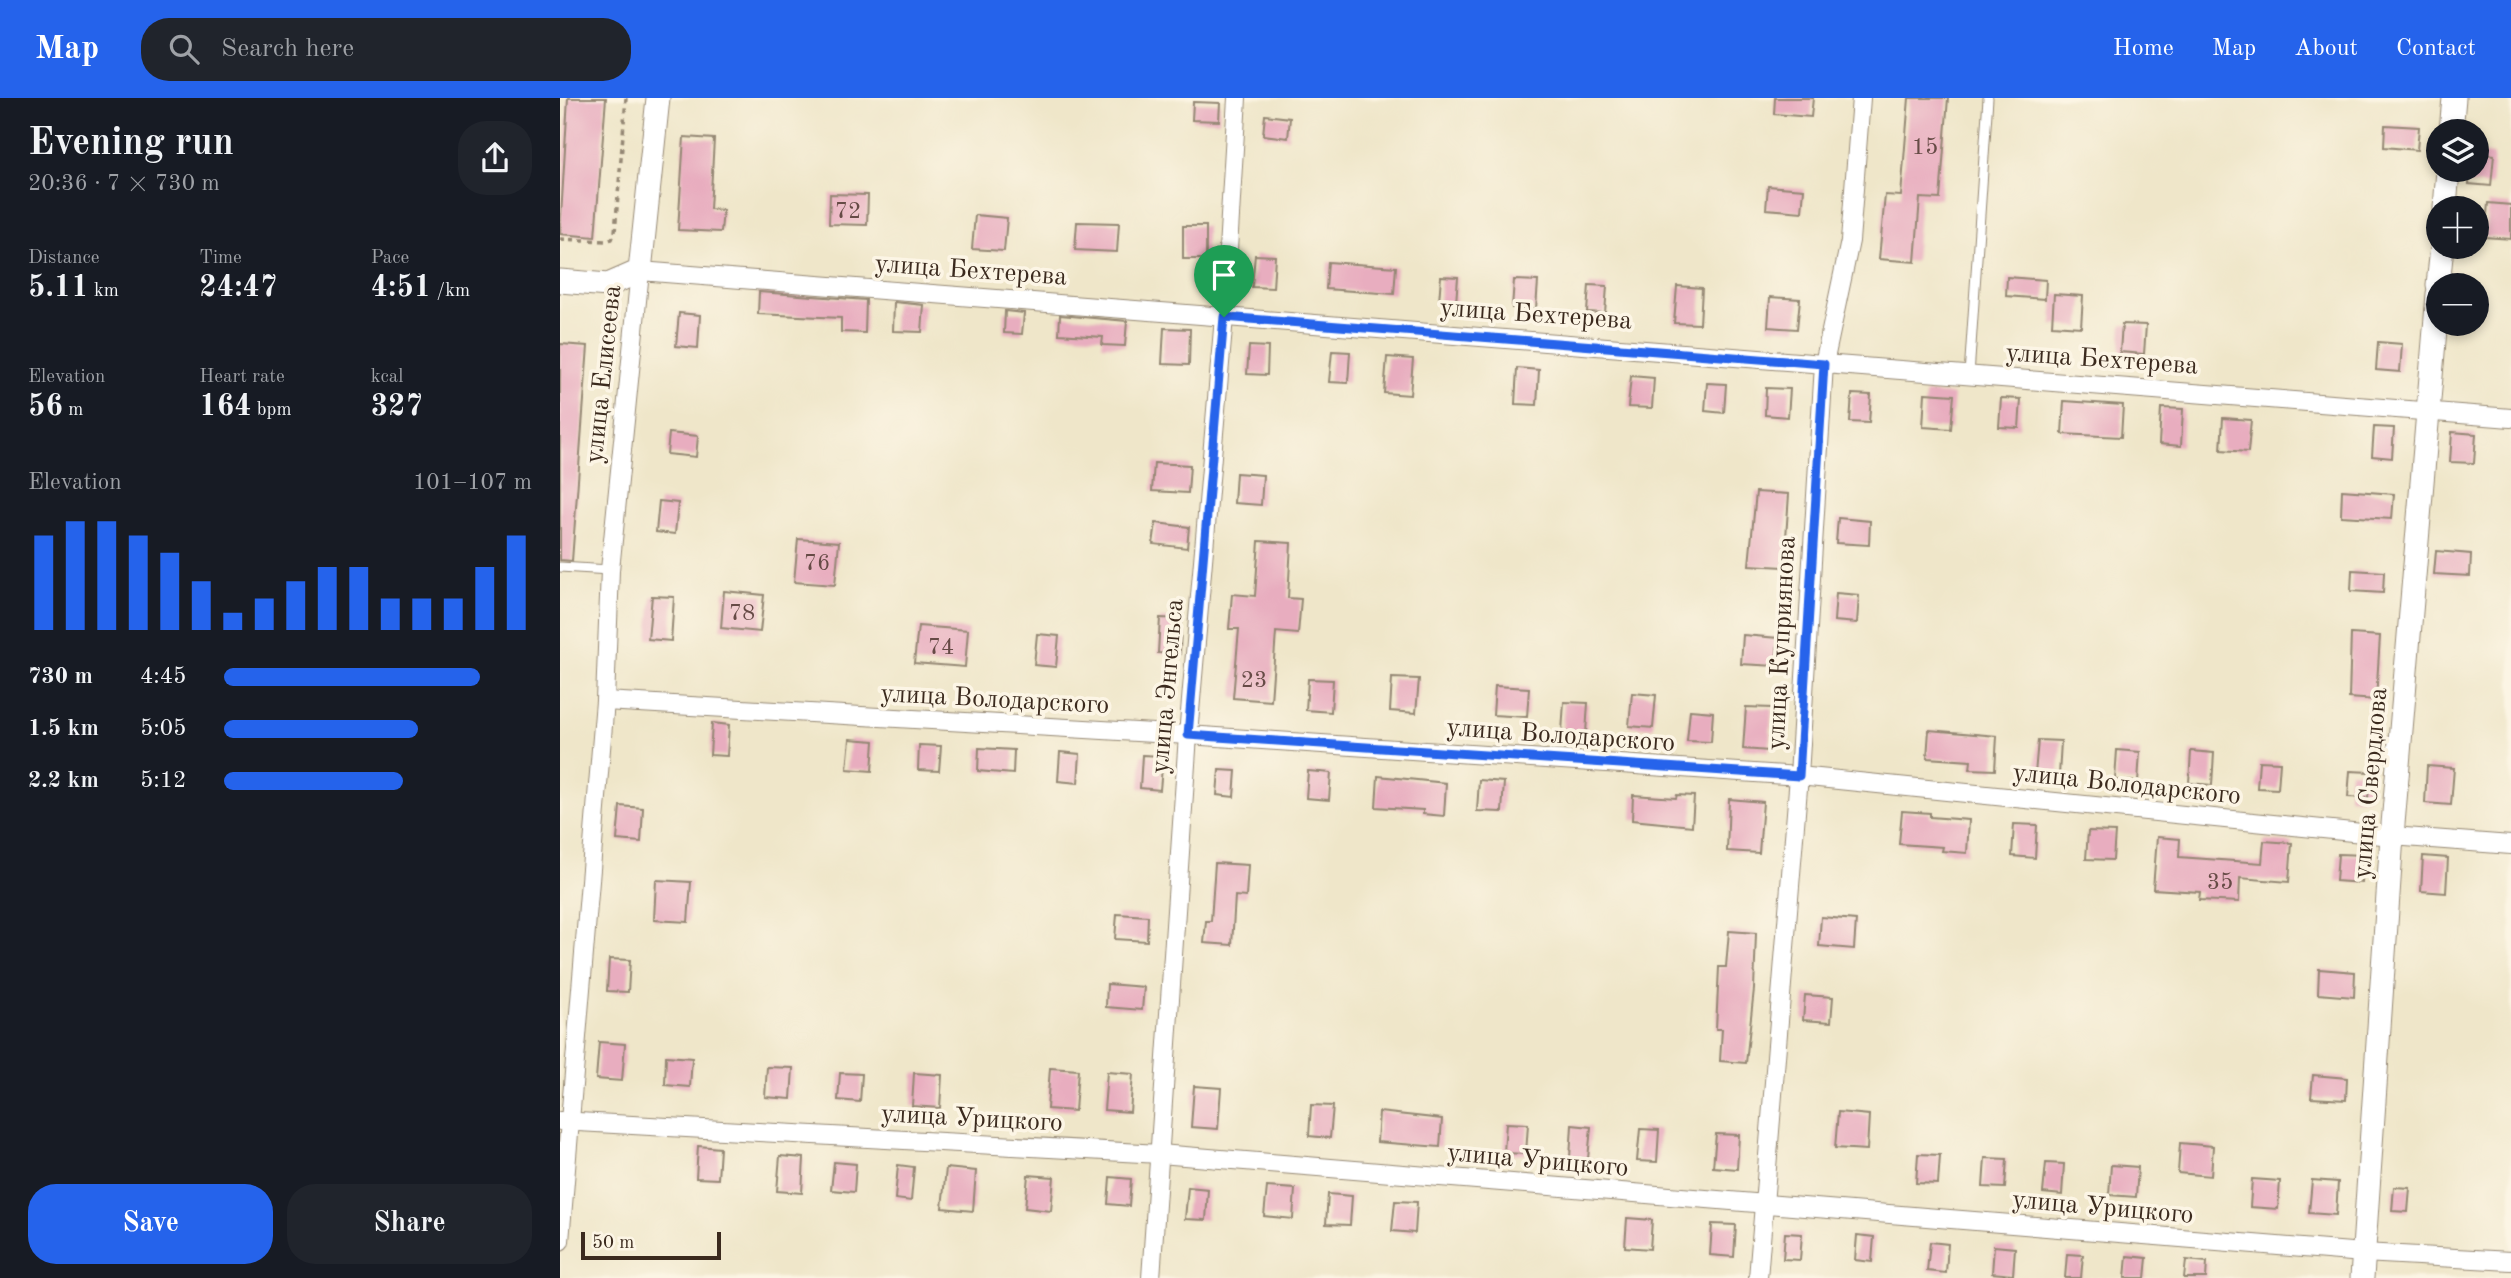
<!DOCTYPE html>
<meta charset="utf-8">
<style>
body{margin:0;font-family:"Old Standard TT",serif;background:#20242c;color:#f1f3f6;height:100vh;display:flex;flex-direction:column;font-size:26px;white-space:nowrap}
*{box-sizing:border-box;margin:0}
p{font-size:23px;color:#9ea1a6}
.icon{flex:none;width:38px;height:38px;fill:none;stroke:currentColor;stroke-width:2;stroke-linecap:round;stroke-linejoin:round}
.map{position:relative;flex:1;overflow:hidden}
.sheet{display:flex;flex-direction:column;background:#171b24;width:560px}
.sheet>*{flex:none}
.buttons{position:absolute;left:1866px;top:21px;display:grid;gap:14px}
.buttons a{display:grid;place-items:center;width:63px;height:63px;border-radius:50%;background:#171b24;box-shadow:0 4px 10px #0003;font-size:35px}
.scale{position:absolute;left:21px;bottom:18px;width:140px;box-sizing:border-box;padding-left:7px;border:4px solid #3b2a1e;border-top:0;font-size:19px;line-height:24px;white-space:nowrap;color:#3b2a1e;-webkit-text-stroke:5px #fcf5e5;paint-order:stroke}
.pin{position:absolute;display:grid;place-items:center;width:60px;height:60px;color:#fff;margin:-72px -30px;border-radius:50% 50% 50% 0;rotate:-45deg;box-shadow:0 0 7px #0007}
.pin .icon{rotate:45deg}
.round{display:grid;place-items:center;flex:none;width:74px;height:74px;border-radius:28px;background:#20242c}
.headline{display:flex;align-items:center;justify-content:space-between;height:119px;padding:0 28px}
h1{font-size:38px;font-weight:800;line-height:52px}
.metrics{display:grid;grid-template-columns:repeat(3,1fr);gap:10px;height:119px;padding:7px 28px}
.metrics div{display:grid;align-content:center}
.metrics b{font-size:30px;font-weight:800}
.metrics small{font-size:19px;font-weight:400}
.metrics p{font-size:19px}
.chart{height:196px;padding:14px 28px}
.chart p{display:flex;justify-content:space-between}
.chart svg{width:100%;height:126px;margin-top:7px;stroke:#2563eb;stroke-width:6}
.action{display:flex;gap:14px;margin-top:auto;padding:14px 28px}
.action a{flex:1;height:80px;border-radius:28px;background:#2563eb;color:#fff;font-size:28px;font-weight:800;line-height:80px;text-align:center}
.action a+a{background:#20242c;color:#f1f3f6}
ul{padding:0 28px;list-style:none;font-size:23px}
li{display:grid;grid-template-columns:112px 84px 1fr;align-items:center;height:52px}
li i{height:18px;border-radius:9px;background:#2563eb}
header{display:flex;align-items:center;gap:42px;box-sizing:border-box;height:98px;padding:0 35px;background:#2563eb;color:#fff}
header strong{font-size:33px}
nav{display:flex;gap:38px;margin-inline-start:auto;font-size:24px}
.search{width:490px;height:63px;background:#20242c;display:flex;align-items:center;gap:18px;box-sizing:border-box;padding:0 24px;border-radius:28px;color:#9ea1a6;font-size:26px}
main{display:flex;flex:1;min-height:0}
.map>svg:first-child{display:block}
.building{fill:#e8adbf}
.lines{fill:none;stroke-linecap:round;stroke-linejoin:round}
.service-casing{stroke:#958874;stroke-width:11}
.minor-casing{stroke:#958874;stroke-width:20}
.tertiary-casing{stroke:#958874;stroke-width:25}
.path{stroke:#958874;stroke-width:3.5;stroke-dasharray:5 5;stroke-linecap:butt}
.service{stroke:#fff;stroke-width:9}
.minor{stroke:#fff;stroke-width:18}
.tertiary{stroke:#fff;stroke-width:23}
.route-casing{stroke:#fff;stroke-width:14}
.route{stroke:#2563eb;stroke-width:9}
.labels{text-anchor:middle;stroke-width:7;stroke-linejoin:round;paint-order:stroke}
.number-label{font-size:23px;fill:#664b46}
.street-label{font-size:26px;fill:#3b2a1e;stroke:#fcf5e5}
</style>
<header>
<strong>Map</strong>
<div class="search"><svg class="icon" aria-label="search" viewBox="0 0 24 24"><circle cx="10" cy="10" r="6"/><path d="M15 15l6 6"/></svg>Search here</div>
<nav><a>Home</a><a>Map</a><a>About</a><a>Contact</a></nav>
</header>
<main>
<section class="sheet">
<div class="headline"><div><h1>Evening run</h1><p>20:36 · 7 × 730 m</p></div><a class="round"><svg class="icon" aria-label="share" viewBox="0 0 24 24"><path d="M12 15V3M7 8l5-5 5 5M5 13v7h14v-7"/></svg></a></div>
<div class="metrics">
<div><p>Distance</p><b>5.11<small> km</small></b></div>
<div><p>Time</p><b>24:47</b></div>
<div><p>Pace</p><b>4:51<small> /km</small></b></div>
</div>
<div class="metrics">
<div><p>Elevation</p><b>56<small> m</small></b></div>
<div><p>Heart rate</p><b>164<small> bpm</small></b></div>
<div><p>kcal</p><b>327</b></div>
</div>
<div class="chart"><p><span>Elevation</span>101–107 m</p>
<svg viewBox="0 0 160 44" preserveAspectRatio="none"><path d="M5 44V11M15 44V6M25 44V6M35 44V11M45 44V17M55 44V27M65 44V38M75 44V33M85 44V27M95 44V22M105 44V22M115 44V33M125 44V33M135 44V33M145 44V22M155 44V11"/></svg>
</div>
<ul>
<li><b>730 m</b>4:45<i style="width:83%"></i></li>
<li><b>1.5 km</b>5:05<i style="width:63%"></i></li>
<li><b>2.2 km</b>5:12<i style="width:58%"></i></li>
</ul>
<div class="action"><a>Save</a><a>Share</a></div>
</section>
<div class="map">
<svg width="1951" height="1180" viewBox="0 0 1951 1180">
<rect width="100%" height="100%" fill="#fcf5e5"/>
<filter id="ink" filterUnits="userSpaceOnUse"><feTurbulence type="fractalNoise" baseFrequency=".0143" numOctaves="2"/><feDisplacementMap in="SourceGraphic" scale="14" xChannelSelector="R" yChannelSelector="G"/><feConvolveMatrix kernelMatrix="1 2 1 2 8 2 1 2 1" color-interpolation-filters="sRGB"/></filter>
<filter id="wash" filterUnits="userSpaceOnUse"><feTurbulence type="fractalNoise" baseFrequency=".00686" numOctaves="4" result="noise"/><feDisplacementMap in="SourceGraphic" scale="28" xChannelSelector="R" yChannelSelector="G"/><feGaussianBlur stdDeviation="1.57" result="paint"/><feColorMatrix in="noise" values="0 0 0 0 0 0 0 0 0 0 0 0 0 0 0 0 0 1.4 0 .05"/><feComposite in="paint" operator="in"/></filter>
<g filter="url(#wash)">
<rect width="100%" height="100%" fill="#efe6c9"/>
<g id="blocks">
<!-- building -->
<g class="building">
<path d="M8 0H46L35 139 0 136Z"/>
<path d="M1215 0H1253L1251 19 1214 16Z"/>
<path d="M1349 0H1388L1380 101 1360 100 1355 164 1319 161 1325 97 1341 98Z"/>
<path d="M633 4 660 5 659 23 632 22Z"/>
<path d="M705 17 730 20 728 40 703 37Z"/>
<path d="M1825 27 1859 29 1857 52 1824 49Z"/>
<path d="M124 39 154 41 150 111 163 112 161 134 118 132Z"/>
<path d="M1916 55 1934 57 1931 88 1909 86 1911 72H1916Z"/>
<path d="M1208 88 1244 91 1242 114 1206 111Z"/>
<path d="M270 96 308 97 307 127 269 126Z"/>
<path d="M1928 105 1951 107V141L1925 139Z"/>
<path d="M415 117 447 120 444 153 412 151Z"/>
<path d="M517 124 559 125 557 154 515 152Z"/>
<rect x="623" y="128" width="23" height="33"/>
<path d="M695 157 715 158 713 190 692 189Z"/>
<path d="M768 164 836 169 834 196 766 191Z"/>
<path d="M881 178 898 179 896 205 879 204Z"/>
<path d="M1447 179 1486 182 1485 201 1446 198Z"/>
<path d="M954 182 978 183 976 211 952 210Z"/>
<path d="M1029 187 1047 188 1045 215 1027 214Z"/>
<path d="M1117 188 1142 190 1140 226 1114 225Z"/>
<path d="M199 194 306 202 305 235 281 234V220L198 216Z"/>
<path d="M1494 196 1523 198 1521 229 1492 227Z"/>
<path d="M1210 199 1240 201 1237 231 1208 229Z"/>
<path d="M334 204 364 207 362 234 333 233Z"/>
<path d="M445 213 464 215 462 236 444 235Z"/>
<path d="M119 215 140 217 138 250 116 248Z"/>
<path d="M500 217 567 223 565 248 542 247 543 239 499 236Z"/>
<path d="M1562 226 1586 227 1584 256 1560 254Z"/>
<path d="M604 230 630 231 629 267 602 266Z"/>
<path d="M1818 244 1842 246 1840 274 1816 272Z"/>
<path d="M0 246 28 248 12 463 0 462Z"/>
<path d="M689 248 708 249 707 277 687 276Z"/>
<path d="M772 253 790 254 788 285 769 284Z"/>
<path d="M827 259 853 261 850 297 824 295Z"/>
<path d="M957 270 979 272 977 307 955 306Z"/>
<path d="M1071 278 1094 280 1092 310 1068 309Z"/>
<path d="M1147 285 1166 286 1164 315 1145 313Z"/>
<path d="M1206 290 1230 291 1228 319 1205 317Z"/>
<path d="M1365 295 1394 297 1391 331 1363 329Z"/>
<path d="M1292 296 1311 297 1309 325 1290 324Z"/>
<path d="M1441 300 1461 301 1459 330 1439 329Z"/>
<path d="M1504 303 1563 307 1561 339 1502 336Z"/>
<path d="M1601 310 1623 311 1621 348 1599 346Z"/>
<path d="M1663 320 1691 322 1688 354 1661 352Z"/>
<path d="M1814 329 1834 330 1832 360 1812 358Z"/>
<path d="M1892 334 1916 336 1914 365 1890 364Z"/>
<path d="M109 335 138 338 136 359 107 356Z"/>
<path d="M594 365 630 367 628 395 592 393Z"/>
<path d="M676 375 703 377 701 407 674 405Z"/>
<path d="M1782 392 1834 396 1832 421 1781 418Z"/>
<path d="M1196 394 1229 396 1224 469 1189 467Z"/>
<path d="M99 403 118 405 115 436 96 434Z"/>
<path d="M1278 420 1310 423 1309 447 1276 445Z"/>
<path d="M596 425 629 429 627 450 593 446Z"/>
<path d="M238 441 279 444 275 487 234 484Z"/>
<path d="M699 443 731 445 728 500 741 501 738 536 716 534 711 603 673 600 679 531H669L672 496 695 498Z"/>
<path d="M1876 453 1911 456 1910 478 1874 476Z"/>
<path d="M1792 472 1824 474 1823 495 1791 493Z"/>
<path d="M164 493 204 497 200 534 161 530Z"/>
<path d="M1276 495 1299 497 1297 525 1274 523Z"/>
<path d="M92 498 114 499 111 543 88 541Z"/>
<path d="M600 520 621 521 620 556 598 555Z"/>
<path d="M358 528 408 532 405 569 354 565Z"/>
<path d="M477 536 499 538 496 569 474 567Z"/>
<path d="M1791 536 1820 538 1816 602 1789 600Z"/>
<path d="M1183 537 1218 540 1216 568 1181 566Z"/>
<path d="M832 580 859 581 856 615 830 613Z"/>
<path d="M748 581 773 582 771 614 746 612Z"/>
<path d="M935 588 969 590 967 619 933 617Z"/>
<path d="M1072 595 1096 597 1093 630 1069 628Z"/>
<path d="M1004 604 1028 605 1026 635 1002 634Z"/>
<path d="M1186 609 1212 610 1209 653 1183 651Z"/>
<path d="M1130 612 1153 614 1151 644 1127 643Z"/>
<path d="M152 625 169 627 167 658 150 657Z"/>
<path d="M1369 632 1437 638 1435 672 1410 671 1411 663 1367 660Z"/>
<path d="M290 641 314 643 312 673 287 671Z"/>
<path d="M1478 642 1501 643 1499 678 1475 676Z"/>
<path d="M359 647 381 648 379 673 358 672Z"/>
<path d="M419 650 454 652 453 676 418 673Z"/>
<path d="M1557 652 1580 654 1578 684 1555 682Z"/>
<path d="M1631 653 1654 655 1652 687 1629 685Z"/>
<path d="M500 654 520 656 518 685 498 683Z"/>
<path d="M582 657 603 658 600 692 580 690Z"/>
<path d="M1699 663 1720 664 1718 691 1697 690Z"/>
<path d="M1867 668 1894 670 1891 707 1865 705Z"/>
<path d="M659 672 676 673 674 699 657 697Z"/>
<path d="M748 673 771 675 769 702 746 700Z"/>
<path d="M1790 673 1810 674 1808 700 1788 699Z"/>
<path d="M818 678 886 685 884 718 863 716V712L816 709Z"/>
<path d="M919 682 944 684 942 714 917 713Z"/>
<path d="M1073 697 1116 700 1117 697 1134 698 1132 728 1072 722Z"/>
<path d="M1169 701 1203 704 1199 755 1167 753Z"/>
<path d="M60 708 83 710 81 744 57 742Z"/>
<path d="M1342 713 1370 715V719L1409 722 1407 755 1382 753 1383 749 1339 746Z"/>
<path d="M1454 726 1477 727 1475 760 1452 758Z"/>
<path d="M1528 733 1555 734 1553 762 1526 761Z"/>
<path d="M1597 739 1620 741 1619 759 1702 765 1704 743 1732 745 1729 784 1680 780 1679 804 1639 802 1640 794 1593 791Z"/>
<path d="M1778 756 1804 757 1802 785 1776 783Z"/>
<path d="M1863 758 1888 760 1886 795 1861 793Z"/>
<path d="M655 765 688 767 686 799 675 798 672 847 644 845 646 823H651Z"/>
<path d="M96 782 131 784 128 824 94 822Z"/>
<path d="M557 816 588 818 587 843 555 841Z"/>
<path d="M1261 819 1296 822 1294 851 1259 848Z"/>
<path d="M1169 833 1196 835 1194 891 1186 965 1160 963 1162 931H1156L1159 869H1166Z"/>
<path d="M49 861 70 862 68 894 47 893Z"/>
<path d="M1759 871 1795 874 1794 899 1758 896Z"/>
<path d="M547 886 584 889 582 912 546 909Z"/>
<path d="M1245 897 1273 899 1271 924 1243 922Z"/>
<path d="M39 944 65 946 62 983 36 981Z"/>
<path d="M106 958 132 960 130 989 105 987Z"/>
<path d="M207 969 233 970 231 1001 205 999Z"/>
<path d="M490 970 518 972 515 1013 487 1011Z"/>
<path d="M547 974 573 976 570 1014 544 1012Z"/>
<path d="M280 975 302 976 300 1004 278 1002Z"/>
<path d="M354 975 382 977 380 1010 352 1008Z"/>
<path d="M1753 977 1787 980 1786 1002 1751 1000Z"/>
<path d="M634 988 661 990 658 1031 631 1029Z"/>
<path d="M751 1007 773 1008 770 1040 749 1038Z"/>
<path d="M819 1014 882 1021 880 1049 817 1044Z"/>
<path d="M1278 1014 1309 1017 1307 1052 1275 1050Z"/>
<path d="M946 1025 968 1026 966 1056 944 1055Z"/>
<path d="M1012 1027 1031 1029 1028 1061 1010 1060Z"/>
<path d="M1080 1031 1099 1032 1097 1064 1077 1063Z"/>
<path d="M1156 1036 1179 1037 1177 1071 1153 1069Z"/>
<path d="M1620 1045 1653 1048 1651 1078 1618 1075Z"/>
<path d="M138 1048 160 1050 158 1081 136 1080Z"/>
<path d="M1358 1056 1380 1057 1378 1086 1356 1085Z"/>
<path d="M220 1058 244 1060 242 1095 217 1093Z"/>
<path d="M1425 1060 1447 1061 1445 1090 1423 1089Z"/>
<path d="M274 1064 296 1066 294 1094 271 1092Z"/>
<path d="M1486 1065 1504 1066 1502 1097 1483 1095Z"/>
<path d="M338 1067 354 1069 351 1103 335 1101Z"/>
<path d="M1551 1067 1578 1069 1576 1099 1549 1097Z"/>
<path d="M386 1070 416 1073 413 1113 382 1110Z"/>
<path d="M468 1077 494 1079 491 1113 465 1110Z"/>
<path d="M550 1079 571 1081 569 1108 548 1106Z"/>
<path d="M1692 1081 1720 1083 1718 1111 1690 1109Z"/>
<path d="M1752 1082 1778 1084 1776 1117 1749 1115Z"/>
<path d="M628 1089 648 1091 646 1122 625 1121Z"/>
<path d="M707 1089 735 1091 733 1121 704 1118Z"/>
<path d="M1834 1089 1850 1090 1848 1114 1832 1113Z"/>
<path d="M768 1096 792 1098 790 1127 766 1126Z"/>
<path d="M835 1103 857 1104 855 1135 832 1133Z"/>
<path d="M1067 1120 1092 1122 1090 1151 1065 1149Z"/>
<path d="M1152 1126 1176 1127 1174 1159 1150 1157Z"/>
<path d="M1225 1135 1242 1136 1240 1162 1223 1161Z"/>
<path d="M1297 1137 1314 1139 1312 1164 1295 1162Z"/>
<path d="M1370 1144 1388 1146 1386 1175 1367 1173Z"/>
<path d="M1434 1148 1455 1150 1453 1177 1432 1175Z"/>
<path d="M1507 1156 1523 1157 1521 1180H1505Z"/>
<path d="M1567 1158 1587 1160 1585 1180H1565Z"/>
<path d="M1626 1162 1647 1164 1646 1180H1624Z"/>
</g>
</g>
</g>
<g filter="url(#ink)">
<use href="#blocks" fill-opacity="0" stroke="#958874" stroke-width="2"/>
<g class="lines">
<!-- service casing -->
<g class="service-casing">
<g id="service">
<path d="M1409 277 1428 0"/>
<path d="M0 469 50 472"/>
</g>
</g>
<!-- minor casing -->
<g class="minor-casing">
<g id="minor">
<path d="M45 603 628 637 1239 678 1832 738 1951 747"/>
<path d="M0 1023 600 1056 1803 1155 1951 1163"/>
<path d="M0 1143 45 603 50 472 80 173 1951 320"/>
<path d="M591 1180 628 637 664 219 677 0"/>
<path d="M1198 1180 1239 678 1264 266 1290 143 1301 0"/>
</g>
</g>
<!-- tertiary casing -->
<g class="tertiary-casing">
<g id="tertiary">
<path d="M1891 33 1894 0"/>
<path d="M1885 110 1888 72"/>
<path d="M0 183 48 187 80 173 98 0"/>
<path d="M1878 187 1882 149"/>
<path d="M1802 1180 1832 738 1878 196"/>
</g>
</g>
<!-- path -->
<path class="path" d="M0 141 45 143 52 141 55 134 66 0"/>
<!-- service -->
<use href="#service" class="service"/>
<!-- minor -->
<use href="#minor" class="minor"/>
<!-- tertiary -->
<use href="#tertiary" class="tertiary"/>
</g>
</g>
<g class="lines" filter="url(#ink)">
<!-- route casing -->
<g class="route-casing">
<path id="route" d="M664 219 1264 266 1239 678 628 637Z"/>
</g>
<!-- route -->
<use href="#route" class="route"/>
</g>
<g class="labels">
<!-- number labels -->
<g class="number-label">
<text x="1365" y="56">15</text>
<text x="288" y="120">72</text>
<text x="257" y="472">76</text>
<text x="182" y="522">78</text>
<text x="381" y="556">74</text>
<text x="694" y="589">23</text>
<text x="1660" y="791">35</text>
</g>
<!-- street labels -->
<g class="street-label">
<text transform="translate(411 171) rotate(4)" y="9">улица Бехтерева</text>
<text transform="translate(976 215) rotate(4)" y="9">улица Бехтерева</text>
<text transform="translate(1542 260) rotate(4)" y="9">улица Бехтерева</text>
<text transform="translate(42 276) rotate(-84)" y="9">улица Елисеева</text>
<text transform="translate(1220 545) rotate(-87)" y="9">улица Куприянова</text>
<text transform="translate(606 588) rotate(-85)" y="9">улица Энгельса</text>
<text transform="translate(435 600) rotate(3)" y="9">улица Володарского</text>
<text transform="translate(1001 636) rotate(4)" y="9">улица Володарского</text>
<text transform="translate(1567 685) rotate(6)" y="9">улица Володарского</text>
<text transform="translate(1809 685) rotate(-85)" y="9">улица Свердлова</text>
<text transform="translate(412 1019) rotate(3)" y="9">улица Урицкого</text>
<text transform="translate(978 1061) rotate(5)" y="9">улица Урицкого</text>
<text transform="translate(1543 1108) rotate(5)" y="9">улица Урицкого</text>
</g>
</g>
</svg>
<div class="buttons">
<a><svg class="icon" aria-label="layers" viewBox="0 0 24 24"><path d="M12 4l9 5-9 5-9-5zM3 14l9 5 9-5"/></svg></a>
<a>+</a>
<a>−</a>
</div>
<div class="scale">50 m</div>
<div class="pin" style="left:664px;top:219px;background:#1e9e55"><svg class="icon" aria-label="arrive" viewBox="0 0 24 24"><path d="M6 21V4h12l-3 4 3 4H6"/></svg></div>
</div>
</main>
